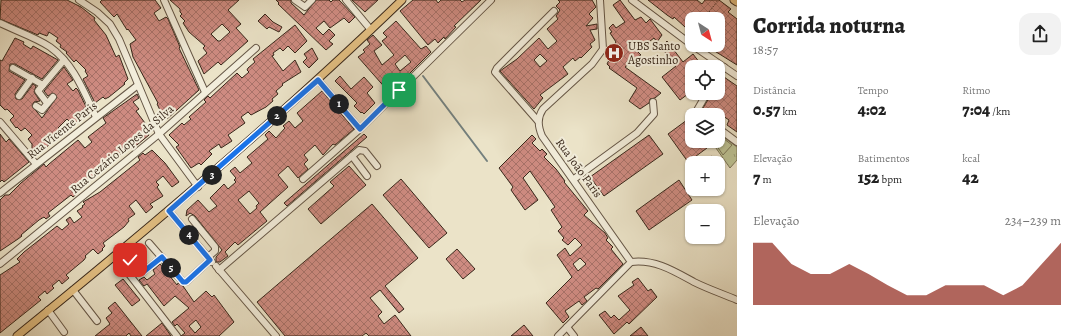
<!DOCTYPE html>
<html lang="pt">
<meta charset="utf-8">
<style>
body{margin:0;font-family:Alegreya,serif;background:#f2f2f2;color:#222;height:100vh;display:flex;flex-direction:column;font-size:15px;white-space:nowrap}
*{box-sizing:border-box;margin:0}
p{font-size:13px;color:#767676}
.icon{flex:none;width:22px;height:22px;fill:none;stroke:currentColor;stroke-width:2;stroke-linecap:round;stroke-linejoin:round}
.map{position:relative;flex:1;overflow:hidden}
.panel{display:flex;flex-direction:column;background:#fff;width:340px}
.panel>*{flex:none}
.needle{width:26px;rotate:144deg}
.tools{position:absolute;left:685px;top:12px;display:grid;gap:8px}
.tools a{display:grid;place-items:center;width:40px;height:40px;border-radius:8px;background:#fff;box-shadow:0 1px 3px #0004;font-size:20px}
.pin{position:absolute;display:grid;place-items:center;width:34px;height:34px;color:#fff;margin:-17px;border-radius:8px;box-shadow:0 2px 6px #0006}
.km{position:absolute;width:20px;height:20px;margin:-10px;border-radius:50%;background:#222;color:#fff;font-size:11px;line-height:20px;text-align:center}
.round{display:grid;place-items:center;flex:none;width:42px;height:42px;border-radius:12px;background:#f2f2f2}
.summary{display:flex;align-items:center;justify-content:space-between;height:68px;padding:0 16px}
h1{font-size:22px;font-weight:800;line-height:30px}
.metrics{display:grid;grid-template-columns:repeat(3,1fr);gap:6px;height:68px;padding:4px 16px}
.metrics div{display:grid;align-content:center}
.metrics b{font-size:17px;font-weight:800}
.metrics small{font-size:11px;font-weight:400}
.metrics p{font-size:11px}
.chart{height:112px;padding:8px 16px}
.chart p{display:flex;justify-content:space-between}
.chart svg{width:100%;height:72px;margin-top:4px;fill:#8f2418;opacity:.7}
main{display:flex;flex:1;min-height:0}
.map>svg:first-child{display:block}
.park{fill:url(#park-tufts);stroke:#7a7456}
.garden{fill:#bcc293;stroke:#7a7456}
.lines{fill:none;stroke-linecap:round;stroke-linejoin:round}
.stream{stroke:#74807e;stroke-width:2}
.building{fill:url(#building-cross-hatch);stroke:#38271a;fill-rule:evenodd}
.minor-casing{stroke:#655646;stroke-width:8}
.major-casing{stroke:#38271a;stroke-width:9}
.path{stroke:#38271a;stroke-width:1;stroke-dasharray:1 2;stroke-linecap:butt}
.minor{stroke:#f2eddb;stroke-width:6}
.major{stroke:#e6c284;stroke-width:7}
.route-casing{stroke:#fff;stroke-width:8}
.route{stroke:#1a73e8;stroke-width:5}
.labels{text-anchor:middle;stroke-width:4;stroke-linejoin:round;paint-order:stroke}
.poi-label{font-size:12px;fill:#38271a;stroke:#f2eddb;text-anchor:start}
.street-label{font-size:12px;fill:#38271a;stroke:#f2eddb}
</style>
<main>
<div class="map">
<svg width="737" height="336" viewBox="0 0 737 336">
<defs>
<pattern id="park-tufts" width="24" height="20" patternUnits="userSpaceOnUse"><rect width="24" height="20" fill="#bcc293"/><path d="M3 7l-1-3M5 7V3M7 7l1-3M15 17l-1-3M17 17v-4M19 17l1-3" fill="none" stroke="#9a9e77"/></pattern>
<pattern id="building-cross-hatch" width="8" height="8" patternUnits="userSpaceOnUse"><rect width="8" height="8" fill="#ce8b81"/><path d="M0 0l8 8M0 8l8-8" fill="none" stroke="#a87269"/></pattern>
</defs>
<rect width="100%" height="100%" fill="#ebe3c8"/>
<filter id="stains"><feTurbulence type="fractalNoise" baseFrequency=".005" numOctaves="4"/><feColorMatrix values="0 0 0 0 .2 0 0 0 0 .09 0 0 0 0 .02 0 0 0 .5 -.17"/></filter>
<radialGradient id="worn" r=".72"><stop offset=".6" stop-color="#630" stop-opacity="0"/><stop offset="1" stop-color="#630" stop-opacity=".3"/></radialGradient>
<!-- park -->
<path class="park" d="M718 133 737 147V160L730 168 711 141H718Z"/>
<!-- garden -->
<path class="garden" d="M719 135 732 145 723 155 714 142 718 141Z"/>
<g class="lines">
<!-- stream -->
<path class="stream" d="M423 76 487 161"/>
</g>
<!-- building -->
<g class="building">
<path d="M1 0H67L81 7 95 18 94 20 106 35 116 57 119 55 128 79 124 83 125 84 109 97 105 99 103 97 95 103 83 79 88 76 85 71 86 70 76 60 74 62 66 53 67 52 60 47 61 45 56 41 58 38 49 32 47 36 39 33 38 35 0 19Z"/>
<path d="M102 0H155L161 8 154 13 159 21 166 17 168 19 180 47 179 48 199 90 167 119 165 115 163 116 157 104 158 103 133 57 130 44 136 40 128 29 127 30 117 14 114 17 100 2Z"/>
<path d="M170 0H239L228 10 241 24 236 28 248 41 221 65 218 62 204 74 198 61 207 53 203 48 205 46 189 32 183 23 185 21 180 16 182 14 180 12V9ZM222 24 230 32 220 41H218L211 34Z"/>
<path d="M276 0H291V3L304 15 316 0H329L331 2 333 0H339L355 17 349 23 344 18 330 28 324 21 316 28 323 35 329 29 335 35 329 41 333 44 326 50 278 4 279 3Z"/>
<path d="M352 0H378L365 12Z"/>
<path d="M413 0H436L438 3 441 0H460L462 2 465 0H481L454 26 456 27 445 39 444 37 438 43 435 39 428 45 400 11Z"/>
<path d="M558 0H592L596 7 589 14 593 18 586 26 597 24V29L590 30 595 40 590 44 592 47 581 58 580 57 575 61 573 58 563 67 568 74 540 95 543 98 534 109 500 71 517 59 539 38 548 49 556 42 557 41 547 29 558 19 556 16 560 10 556 6 560 2ZM540 54 547 61 540 67 534 60Z"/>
<path d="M620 0 635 20 641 17 646 23 650 19 662 35 657 42 654 38 637 51 641 55 625 67 661 93 655 98 650 99 649 103 640 109 629 101 637 88 609 68 610 67 607 64 610 58 609 52 616 42 610 33 612 32 609 28 613 24 616 28 625 22 613 5Z"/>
<path d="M648 0H697L702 4 705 0H719L731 9 728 12 737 19V65L705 45H718V19H692V30L686 25 685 27 674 17 673 19 667 15Z"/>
<path d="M265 14 273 22 282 27 279 32 269 27 267 29 258 21Z"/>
<path d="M396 21 421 49 426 46 431 52 408 75 407 73 388 91 358 57 365 52 363 50 370 44 367 40 373 35 382 45 374 51 382 65 394 55 382 41 387 37 383 33ZM405 55 411 62 400 71 395 64Z"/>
<path d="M295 25 307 41 295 53 288 46 283 51 280 48 273 53 274 55 272 56 283 71 295 60 301 72 282 84 283 85 276 91 278 94 272 99 273 101 266 107 251 115 248 112 241 117 245 123 228 135 232 141 221 148 219 144 209 151 212 154 201 165 199 163 191 168 176 147 179 145 169 135 182 123 184 125 191 119 189 117 206 102 204 100 208 96 210 98 237 73 242 78 249 72 247 70 248 68 255 62 253 59Z"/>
<path d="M15 38 24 42 23 44 31 49 33 46 58 60 42 79 15 64H10L9 71 25 80 15 94 16 99H22L33 84 36 86 34 92 40 101 34 102 32 106 42 118 57 97 53 93 48 96 44 91 64 67 73 80 67 84 73 91 76 88 78 90 89 113 86 115 83 112 76 119 78 121 73 125 67 119 58 128 62 131 55 137 51 134 45 139 49 145 37 155 32 149V144L28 139 32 135 25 128 21 131 17 127 16 128 10 120 14 116 7 109 5 110 0 105V60L2 61Z"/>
<path d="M667 41 683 62 693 54 703 67H692V73L685 78 692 87V91L680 100 662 77 676 66 661 47Z"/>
<path d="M312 48 318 59 309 68 303 62 307 58 304 54Z"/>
<path d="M340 76 351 89 364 77 373 87 367 93 375 103 364 114 362 112 361 113 354 106 357 103 335 81Z"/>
<path d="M724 77 737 86V132L727 125 729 120 717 112 716 114 710 109 708 112 703 108 712 93H718L721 85 719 83Z"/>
<path d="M322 91 354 129 335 145 333 144 323 155 315 145 304 155 308 160 304 164 308 169 298 178 288 166 278 175 288 187 260 212 267 221 238 245 235 242 225 252 228 256 220 262H216V257L222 250 195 216 190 213 186 216 187 210 198 200 209 212 217 206 210 198 224 184 228 189 236 182 234 180 236 178 230 171 235 167 240 173 252 163 247 157 268 139 265 135 269 131 276 138 285 128 283 126 289 121 295 128 303 121 297 113ZM249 191 259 203 256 206 257 208 250 214 238 200Z"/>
<path d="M137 94 139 98 133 102 139 109 136 111 145 123 142 125 149 135 132 149 130 147 107 165 106 163 79 192 73 197 71 195 48 213 50 216 46 219 44 217 39 220 21 235 22 236 18 239 0 251V200L5 195H9L21 183 44 164 46 167 49 164 78 140 85 148 92 142 88 137 106 123 103 118Z"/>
<path d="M687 120 692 127V141H702L707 148 688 162 668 134Z"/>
<path d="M0 134 6 142 9 139 29 162 4 182 2 180 0 182Z"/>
<path d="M364 134 367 137 287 206 284 203Z"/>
<path d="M532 135 536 139 532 143 540 151 542 149 547 154 544 157 556 169 565 181 564 182 588 211 584 215 605 233 608 238 606 240 613 247 611 249 623 264 598 289 596 288 584 297 587 301 582 305 579 301 565 311 569 317 563 323 546 303 572 277 557 255 565 248 570 256 582 245 575 238 568 245 562 240 564 238 558 231 562 227 551 210 555 207 530 171 523 178 538 200 525 210 511 190 513 187 499 168ZM580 258 586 264 578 271 573 264Z"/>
<path d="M649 135 663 154 604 196 590 177Z"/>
<path d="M152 150 165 163 179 182 172 187 163 176 156 182 159 185 157 187 163 196 150 204 153 207 146 213 136 200 129 206 135 214 128 219 129 221 124 227 103 243 105 246 102 249 103 250 98 254 93 249 85 256 86 257 84 260 66 275 69 278 62 284 59 280 52 286 54 288 47 294 45 291 38 297 41 300 0 333V275L20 262 17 259 24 252 57 226 62 230 69 224 66 220 70 217 74 223 82 217 77 211 83 207 82 206 85 204 83 202 100 192 140 160 138 157 143 153 145 155Z"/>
<path d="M712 156 718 163H702Z"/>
<path d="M349 166 366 185 321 224 308 209 334 186 330 182Z"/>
<path d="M401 179 447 233 429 248 383 195Z"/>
<path d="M679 180 692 200 649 230 636 211Z"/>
<path d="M372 204 418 258 385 286 404 309 399 313 380 290 370 298 382 312 378 316 384 324 395 315 411 336H369L366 333 362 336H285L257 302Z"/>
<path d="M457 249 475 269 463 279 446 259Z"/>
<path d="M160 264 177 285 178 283 183 286 194 302 206 291 212 297 214 295 234 322 219 336H181L185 333 177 324 175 326 172 322 189 308 175 296 164 306 147 284 144 286 139 280 144 277 147 280 155 274 153 270ZM196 320 201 327 195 333 189 326Z"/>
<path d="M638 278 648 291 651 289 657 297 629 324 627 322 614 334 599 315 605 311 611 318 614 315 619 320 630 310 618 296 634 285 632 282Z"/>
<path d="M123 279 140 300 132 306 115 285Z"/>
<path d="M115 302 119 307 142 336H131L129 333 126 336H95L110 324 106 318 112 313 108 308Z"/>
<path d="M162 323 171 336H146Z"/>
<path d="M524 325 533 336H511L517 331Z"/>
<path d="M641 327 648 336H630Z"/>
</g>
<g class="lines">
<!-- minor casing -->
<g class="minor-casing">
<g id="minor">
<path d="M79 0 97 12 110 24 119 39 159 134 198 187"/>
<path d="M164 0 205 92"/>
<path d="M295 0 305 7 312 0"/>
<path d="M346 0 371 30"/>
<path d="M632 0 692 45"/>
<path d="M0 23C16 31 35 37 50 47 74 64 84 92 96 117"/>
<path d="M692 45 737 76"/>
<path d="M13 68 43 85"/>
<path d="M718 77 724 67"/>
<path d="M318 80 360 129"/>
<path d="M19 96 32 78"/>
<path d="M47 103 38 91 64 60"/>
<path d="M36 106 42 110 53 97"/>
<path d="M700 115 696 112 707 93"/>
<path d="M538 121 495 72 497 68 554 11"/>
<path d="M0 122 36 164"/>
<path d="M718 128 737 142"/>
<path d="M352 156 367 176"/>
<path d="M303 179 360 129 491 0"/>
<path d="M574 179 637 133 654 114 653 102"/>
<path d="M0 193 138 85"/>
<path d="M169 211 212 262"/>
<path d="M192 219 215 247V251L208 257"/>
<path d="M149 243 183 282H186L210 260"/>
<path d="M115 256 177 336"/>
<path d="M130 260 142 273 162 257"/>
<path d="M631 262C655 259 674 271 694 282 708 289 723 294 737 300"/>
<path d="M0 264 159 134 256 48"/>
<path d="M216 266 276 336"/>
<path d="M219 270 359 150 365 151 377 166"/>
<path d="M73 290 97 321"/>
<path d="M48 310 64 332"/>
<path d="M567 327 574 336"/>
<path d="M558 336 631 262 542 136C538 126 537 118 543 109L592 64 603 49 600 0"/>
</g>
</g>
<!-- major casing -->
<g class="major-casing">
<g id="major">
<path d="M734 0 737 2"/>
<path d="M17 336C149 229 279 119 402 0"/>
</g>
</g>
<!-- path -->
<path class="path" d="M704 19 718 0"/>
<!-- minor -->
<use href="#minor" class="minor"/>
<!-- major -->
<use href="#major" class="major"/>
</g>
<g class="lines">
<!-- route casing -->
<g class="route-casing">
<path id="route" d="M130 260 142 273 162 257 183 282H186L210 260 169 211 318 80 360 129 399 90"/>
</g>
<!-- route -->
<use href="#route" class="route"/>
</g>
<!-- icons -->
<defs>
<g id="hospital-disc" transform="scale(1)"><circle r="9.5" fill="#8f2418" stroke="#f2eddb"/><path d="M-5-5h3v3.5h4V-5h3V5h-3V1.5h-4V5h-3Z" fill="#fff"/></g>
</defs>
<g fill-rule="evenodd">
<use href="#hospital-disc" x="614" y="53"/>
</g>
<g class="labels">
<!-- poi labels -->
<g class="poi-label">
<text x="628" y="50">UBS Santo<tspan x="628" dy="14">Agostinho</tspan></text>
</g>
<!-- street labels -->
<g class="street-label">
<text transform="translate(62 130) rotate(-38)" y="4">Rua Vicente Paris</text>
<text transform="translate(122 149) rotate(-40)" y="4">Rua Cezário Lopes da Silva</text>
<text transform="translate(579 168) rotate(54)" y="4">Rua João Paris</text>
</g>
</g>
<rect width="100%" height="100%" filter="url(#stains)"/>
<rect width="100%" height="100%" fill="url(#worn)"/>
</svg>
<div class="tools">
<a><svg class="needle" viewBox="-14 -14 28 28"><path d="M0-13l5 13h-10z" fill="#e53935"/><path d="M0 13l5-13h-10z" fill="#767676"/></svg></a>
<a><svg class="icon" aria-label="locate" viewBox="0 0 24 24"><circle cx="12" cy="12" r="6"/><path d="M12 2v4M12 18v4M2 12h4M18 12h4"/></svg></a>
<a><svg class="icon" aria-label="layers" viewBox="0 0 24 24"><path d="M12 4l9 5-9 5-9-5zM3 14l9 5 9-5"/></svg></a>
<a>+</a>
<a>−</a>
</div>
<div class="pin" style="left:399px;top:90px;background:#1e9e55"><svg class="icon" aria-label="arrive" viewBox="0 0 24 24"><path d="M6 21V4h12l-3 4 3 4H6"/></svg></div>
<div class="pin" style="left:130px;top:260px;background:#d93025"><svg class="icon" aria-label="check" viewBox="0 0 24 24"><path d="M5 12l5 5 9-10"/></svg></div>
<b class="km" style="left:339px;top:104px">1</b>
<b class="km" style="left:277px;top:116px">2</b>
<b class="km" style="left:212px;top:175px">3</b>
<b class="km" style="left:189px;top:235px">4</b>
<b class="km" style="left:171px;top:268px">5</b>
</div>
<section class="panel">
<div class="summary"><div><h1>Corrida noturna</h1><p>18:57</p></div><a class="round"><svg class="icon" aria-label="share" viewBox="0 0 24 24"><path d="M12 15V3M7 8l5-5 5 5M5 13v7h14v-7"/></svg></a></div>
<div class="metrics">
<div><p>Distância</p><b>0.57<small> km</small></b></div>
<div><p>Tempo</p><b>4:02</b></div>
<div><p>Ritmo</p><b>7:04<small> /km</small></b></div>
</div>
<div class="metrics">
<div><p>Elevação</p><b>7<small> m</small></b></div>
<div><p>Batimentos</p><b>152<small> bpm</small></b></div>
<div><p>kcal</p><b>42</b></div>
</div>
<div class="chart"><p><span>Elevação</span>234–239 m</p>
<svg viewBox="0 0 160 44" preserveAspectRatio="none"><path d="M0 44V6L10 6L20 19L30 25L40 25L50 19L60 25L70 32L80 38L90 38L100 32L110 32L120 32L130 38L140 32L150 19L160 6V44z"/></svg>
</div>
</section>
</main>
